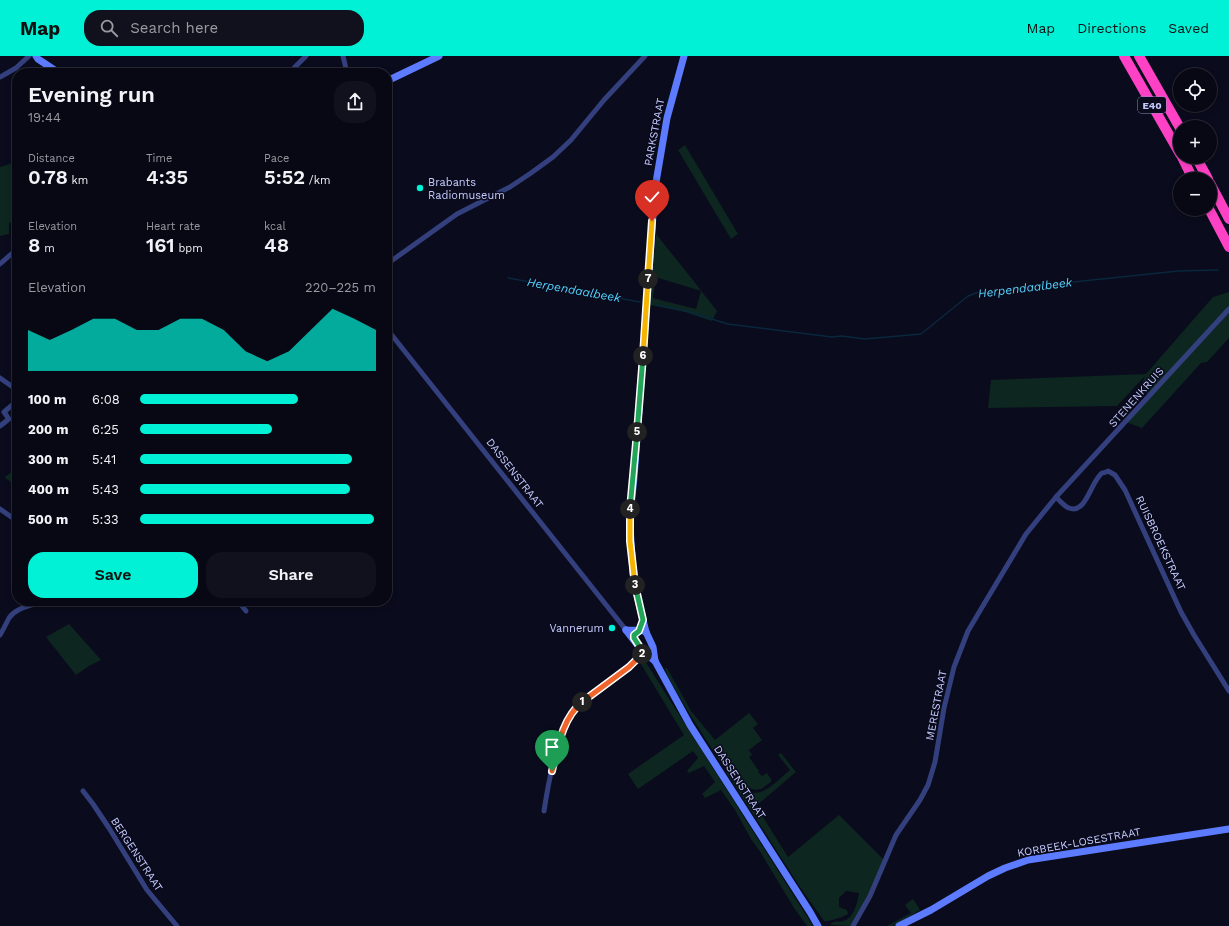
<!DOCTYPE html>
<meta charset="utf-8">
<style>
body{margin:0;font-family:"Work Sans",sans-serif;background:#11111e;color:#f1f3f6;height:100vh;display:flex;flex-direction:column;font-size:15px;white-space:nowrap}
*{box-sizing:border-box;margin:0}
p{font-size:13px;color:#989aa0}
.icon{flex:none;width:22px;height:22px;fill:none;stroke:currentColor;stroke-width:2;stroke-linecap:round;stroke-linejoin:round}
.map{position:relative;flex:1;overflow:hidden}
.drawer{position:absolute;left:12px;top:12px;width:380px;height:538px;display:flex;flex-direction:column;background:#080815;border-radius:16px;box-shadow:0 2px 6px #0003,0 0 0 1px #292934}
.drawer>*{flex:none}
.buttons{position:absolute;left:1173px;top:12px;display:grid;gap:8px}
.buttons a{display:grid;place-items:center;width:44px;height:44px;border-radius:50%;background:#080815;box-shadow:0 2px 6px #0003,0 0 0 1px #292934;font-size:20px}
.pin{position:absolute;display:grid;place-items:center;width:34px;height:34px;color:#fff;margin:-41px -17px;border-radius:50% 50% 50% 0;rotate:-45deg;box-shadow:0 0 4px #0007}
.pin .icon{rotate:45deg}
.km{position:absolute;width:20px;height:20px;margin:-10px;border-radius:50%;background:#222;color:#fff;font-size:11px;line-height:20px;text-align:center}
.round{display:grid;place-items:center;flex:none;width:42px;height:42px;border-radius:16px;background:#11111e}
.summary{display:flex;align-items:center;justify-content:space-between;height:68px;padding:0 16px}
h1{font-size:22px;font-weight:600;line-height:30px}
.metrics{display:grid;grid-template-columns:repeat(3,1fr);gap:6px;height:68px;padding:4px 16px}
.metrics div{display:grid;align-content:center}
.metrics b{font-size:20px;font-weight:600}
.metrics small{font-size:11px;font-weight:400}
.metrics p{font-size:11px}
.chart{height:112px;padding:8px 16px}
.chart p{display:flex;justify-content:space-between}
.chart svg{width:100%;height:72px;margin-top:4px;fill:#00f1d5;opacity:.7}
.cta{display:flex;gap:8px;margin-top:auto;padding:8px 16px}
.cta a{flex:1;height:46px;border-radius:16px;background:#00f1d5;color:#111;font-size:16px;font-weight:600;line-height:46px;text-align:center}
.cta a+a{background:#11111e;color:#f1f3f6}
ul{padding:0 16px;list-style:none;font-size:13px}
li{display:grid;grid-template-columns:64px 48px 1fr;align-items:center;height:30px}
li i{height:10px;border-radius:5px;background:#00f1d5}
header{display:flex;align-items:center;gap:24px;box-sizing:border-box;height:56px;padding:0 20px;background:#00f1d5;color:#111}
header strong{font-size:19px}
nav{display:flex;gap:22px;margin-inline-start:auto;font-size:14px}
.search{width:280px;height:36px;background:#11111e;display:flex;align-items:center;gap:10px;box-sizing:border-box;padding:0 14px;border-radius:16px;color:#989aa0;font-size:15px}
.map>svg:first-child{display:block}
.green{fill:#0d2620}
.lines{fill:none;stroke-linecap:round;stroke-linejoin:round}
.stream{stroke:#09283d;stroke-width:1.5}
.street{stroke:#33407d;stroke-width:5}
.secondary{stroke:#5d7bff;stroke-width:7}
.highway{stroke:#ff41c5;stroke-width:10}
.split-1-casing{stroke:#fff;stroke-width:8}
.split-2-casing{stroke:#fff;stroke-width:8}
.split-3-casing{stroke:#fff;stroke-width:8}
.split-4-casing{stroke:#fff;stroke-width:8}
.split-5-casing{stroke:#fff;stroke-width:8}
.split-6-casing{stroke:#fff;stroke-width:8}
.split-7-casing{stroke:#fff;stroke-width:8}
.split-8-casing{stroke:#fff;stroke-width:8}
.split-1{stroke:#f0652b;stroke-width:5}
.split-2{stroke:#f0652b;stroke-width:5}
.split-3{stroke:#22a559;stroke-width:5}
.split-4{stroke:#f5b400;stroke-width:5}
.split-5{stroke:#22a559;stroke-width:5}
.split-6{stroke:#22a559;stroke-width:5}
.split-7{stroke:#f5b400;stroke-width:5}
.split-8{stroke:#f5b400;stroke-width:5}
.poi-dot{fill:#00f1d5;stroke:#0a0b1c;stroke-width:1.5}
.labels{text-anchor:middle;stroke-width:3;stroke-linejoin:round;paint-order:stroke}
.shield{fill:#0a0b1c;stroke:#8e91bb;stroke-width:1}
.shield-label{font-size:10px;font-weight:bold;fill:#c6cbff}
.street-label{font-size:11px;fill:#c6cbff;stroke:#0a0b1c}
.poi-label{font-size:11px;fill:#c6cbff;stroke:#0a0b1c;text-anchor:start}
.water-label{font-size:12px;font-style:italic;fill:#54d4ff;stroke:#0a0b1c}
</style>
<header>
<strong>Map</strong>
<div class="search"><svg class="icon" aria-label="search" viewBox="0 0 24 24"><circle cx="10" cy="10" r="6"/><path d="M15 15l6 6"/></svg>Search here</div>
<nav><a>Map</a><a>Directions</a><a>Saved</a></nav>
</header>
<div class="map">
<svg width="1229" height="870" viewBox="0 0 1229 870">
<rect width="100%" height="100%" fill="#0a0b1c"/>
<!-- green -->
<g class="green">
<path d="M685 89 738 178 731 183 678 94Z"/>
<path d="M13 107 14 123 17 124V165L9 167V178L0 180V111Z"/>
<path d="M656 178C676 203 697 229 717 255L712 265 685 256 650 249 652 226 655 227 653 242 696 253 701 235 652 220Z"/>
<path d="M1229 236V282L1207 306 1201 307 1142 372 1126 366 1150 341 1141 330 1145 320 1117 350 988 352 991 324 1146 318 1213 241Z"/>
<path d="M17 412V430L5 422V421Z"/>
<path d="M69 568 101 604 89 610 76 619 46 581Z"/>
<path d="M642 602 647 608 813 870H807L794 852 761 797 751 783 735 754 721 734 705 742 702 738 715 726 704 710 689 717 687 715 698 702 693 695 638 733 628 718 684 679 639 605Z"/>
<path d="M667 612 691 655 715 684 749 657 758 668 753 672 762 684 749 694 752 699 749 701 759 715 758 716 762 720 767 717 771 723V726L761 733 755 734 750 732 744 728 730 712 721 707 689 657 668 621 665 613Z"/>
<path d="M781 697 796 716 756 750 788 801 839 759 884 804 868 840 852 870 830 869 833 866C837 865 842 866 846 864 854 860 858 845 859 837L846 835 839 842V851L847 854 848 858C844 861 828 866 824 865L800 831 726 716C732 717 736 724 740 729 758 749 775 726 790 714L778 699Z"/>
<path d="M913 843 920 854 893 870H887L911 857 905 849Z"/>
</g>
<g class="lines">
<!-- stream -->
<g class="stream">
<path d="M508 222 640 246"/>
<path d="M657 249 686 255 728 268 832 281 842 280 865 283 921 278 968 240 979 236 1178 215 1218 214"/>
</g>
<!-- street -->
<g class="street">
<path d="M343 0 347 17"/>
<path d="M289 17 306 0"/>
<path d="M0 21 16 12 29 0"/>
<path d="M0 208 17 193"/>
<path d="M387 208 457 158 510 131 531 117 553 101 571 84 604 44 645 0"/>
<path d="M387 273 626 574"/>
<path d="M0 322 17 334"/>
<path d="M0 370 9 363 4 356 17 345"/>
<path d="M1056 441C1060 445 1064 450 1069 452 1086 459 1091 425 1102 417 1103 417 1107 416 1108 415L1115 419 1125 434 1181 556 1194 579 1229 635"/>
<path d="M0 453 17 465"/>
<path d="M238 545 246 555"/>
<path d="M0 579C3 574 6 568 9 562 17 551 31 550 43 545"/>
<path d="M83 735 93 748 109 772 147 834 177 870"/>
<path d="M544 755C548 729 558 669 577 651 584 644 592 639 599 634 615 623 631 611 643 596"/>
<path d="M853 870 870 840 896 779 920 744 928 729 935 706 944 652 954 611 968 575 984 548 1026 478 1056 441 1229 253"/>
</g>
<!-- secondary -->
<g class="secondary">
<path d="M36 0 38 3 59 17"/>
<path d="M684 0 667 62 655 132 634 422 631 450 630 470 633 517 636 535 646 576 653 591 655 605 690 669 810 856 818 870"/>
<path d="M387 25 439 0"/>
<path d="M626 574 643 596 655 605"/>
<path d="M626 574C633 575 640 573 646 576"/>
<path d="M899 870 931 854 988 820 1005 812 1028 804 1229 773"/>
</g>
<!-- highway -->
<g class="highway">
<path d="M1124 0 1180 98"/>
<path d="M1139 0 1180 72"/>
<path d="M1182 101 1193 123"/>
<path d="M1196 101 1208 123"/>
<path d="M1210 127 1229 163"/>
<path d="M1209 153 1229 191"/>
</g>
</g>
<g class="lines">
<!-- split-1 casing -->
<g class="split-1-casing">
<path id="split-1" d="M552 715C558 691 562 663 582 646"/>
</g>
<!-- split-2 casing -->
<g class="split-2-casing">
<path id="split-2" d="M582 646 629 611 642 598"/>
</g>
<!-- split-3 casing -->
<g class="split-3-casing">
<path id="split-3" d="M635 529 643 564 639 575 634 579V582L643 596 642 598"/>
</g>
<!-- split-4 casing -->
<g class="split-4-casing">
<path id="split-4" d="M630 453V485L635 529"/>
</g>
<!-- split-5 casing -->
<g class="split-5-casing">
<path id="split-5" d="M630 453 637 376"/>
</g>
<!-- split-6 casing -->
<g class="split-6-casing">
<path id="split-6" d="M637 376 643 300"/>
</g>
<!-- split-7 casing -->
<g class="split-7-casing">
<path id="split-7" d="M643 300 648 223"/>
</g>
<!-- split-8 casing -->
<g class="split-8-casing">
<path id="split-8" d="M648 223 652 165"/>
</g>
<!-- split-1 -->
<use href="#split-1" class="split-1"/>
<!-- split-2 -->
<use href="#split-2" class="split-2"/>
<!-- split-3 -->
<use href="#split-3" class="split-3"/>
<!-- split-4 -->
<use href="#split-4" class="split-4"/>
<!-- split-5 -->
<use href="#split-5" class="split-5"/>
<!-- split-6 -->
<use href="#split-6" class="split-6"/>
<!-- split-7 -->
<use href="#split-7" class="split-7"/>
<!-- split-8 -->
<use href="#split-8" class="split-8"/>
</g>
<!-- markers -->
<g class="poi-dot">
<circle cx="420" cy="132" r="4"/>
<circle cx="612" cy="572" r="4"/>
</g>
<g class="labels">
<!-- shield labels -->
<rect class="shield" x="1138" y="41" width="28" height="16" rx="3"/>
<g class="shield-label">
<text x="1152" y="53">E40</text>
</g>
<!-- street labels -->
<g class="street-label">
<text transform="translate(654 76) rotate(-79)" y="4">PARKSTRAAT</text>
<text transform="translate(1136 341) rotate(-48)" y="4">STENENKRUIS</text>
<text transform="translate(515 417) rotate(52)" y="4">DASSENSTRAAT</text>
<text transform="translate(1161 487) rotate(65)" y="4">RUISBROEKSTRAAT</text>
<text transform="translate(936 649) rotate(-79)" y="4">MERESTRAAT</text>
<text transform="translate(740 726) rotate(57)" y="4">DASSENSTRAAT</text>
<text transform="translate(1079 786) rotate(-10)" y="4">KORBEEK-LOSESTRAAT</text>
<text transform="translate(137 798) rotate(57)" y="4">BERGENSTRAAT</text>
</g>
<!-- poi labels -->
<g class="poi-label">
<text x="428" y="130">Brabants<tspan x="428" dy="13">Radiomuseum</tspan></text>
<text x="604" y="576" text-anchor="end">Vannerum</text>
</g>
<!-- water labels -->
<g class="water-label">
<text transform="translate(1025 232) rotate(-7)" y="4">Herpendaalbeek</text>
<text transform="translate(574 234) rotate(10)" y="4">Herpendaalbeek</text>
</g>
</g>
</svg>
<div class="buttons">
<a><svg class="icon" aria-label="locate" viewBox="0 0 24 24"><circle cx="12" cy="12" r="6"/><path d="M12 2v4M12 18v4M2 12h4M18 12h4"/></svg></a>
<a>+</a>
<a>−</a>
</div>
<div class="pin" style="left:552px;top:715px;background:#1e9e55"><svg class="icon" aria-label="arrive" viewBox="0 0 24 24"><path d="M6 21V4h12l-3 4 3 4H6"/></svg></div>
<div class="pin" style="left:652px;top:165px;background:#d93025"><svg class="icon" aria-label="check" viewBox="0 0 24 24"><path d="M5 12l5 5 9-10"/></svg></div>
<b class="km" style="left:582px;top:646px">1</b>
<b class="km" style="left:642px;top:598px">2</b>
<b class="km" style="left:635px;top:529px">3</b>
<b class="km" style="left:630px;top:453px">4</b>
<b class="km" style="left:637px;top:376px">5</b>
<b class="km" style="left:643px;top:300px">6</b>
<b class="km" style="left:648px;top:223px">7</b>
<section class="drawer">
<div class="summary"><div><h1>Evening run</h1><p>19:44</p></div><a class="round"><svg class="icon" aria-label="share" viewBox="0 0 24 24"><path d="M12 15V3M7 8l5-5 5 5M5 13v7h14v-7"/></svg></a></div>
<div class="metrics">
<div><p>Distance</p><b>0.78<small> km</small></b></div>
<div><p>Time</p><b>4:35</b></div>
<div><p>Pace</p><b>5:52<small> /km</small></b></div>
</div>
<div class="metrics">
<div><p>Elevation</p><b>8<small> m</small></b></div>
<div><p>Heart rate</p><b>161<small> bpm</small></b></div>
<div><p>kcal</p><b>48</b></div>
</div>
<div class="chart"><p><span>Elevation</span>220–225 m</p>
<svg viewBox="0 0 160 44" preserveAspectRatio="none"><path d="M0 44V19L10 25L20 19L30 12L40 12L50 19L60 19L70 12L80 12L90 19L100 32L110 38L120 32L130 19L140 6L150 12L160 19V44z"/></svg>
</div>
<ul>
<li><b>100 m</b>6:08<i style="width:67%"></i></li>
<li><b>200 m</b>6:25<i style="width:56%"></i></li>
<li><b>300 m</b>5:41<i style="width:90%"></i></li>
<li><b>400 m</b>5:43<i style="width:89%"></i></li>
<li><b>500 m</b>5:33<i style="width:99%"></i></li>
</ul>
<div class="cta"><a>Save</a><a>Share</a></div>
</section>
</div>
